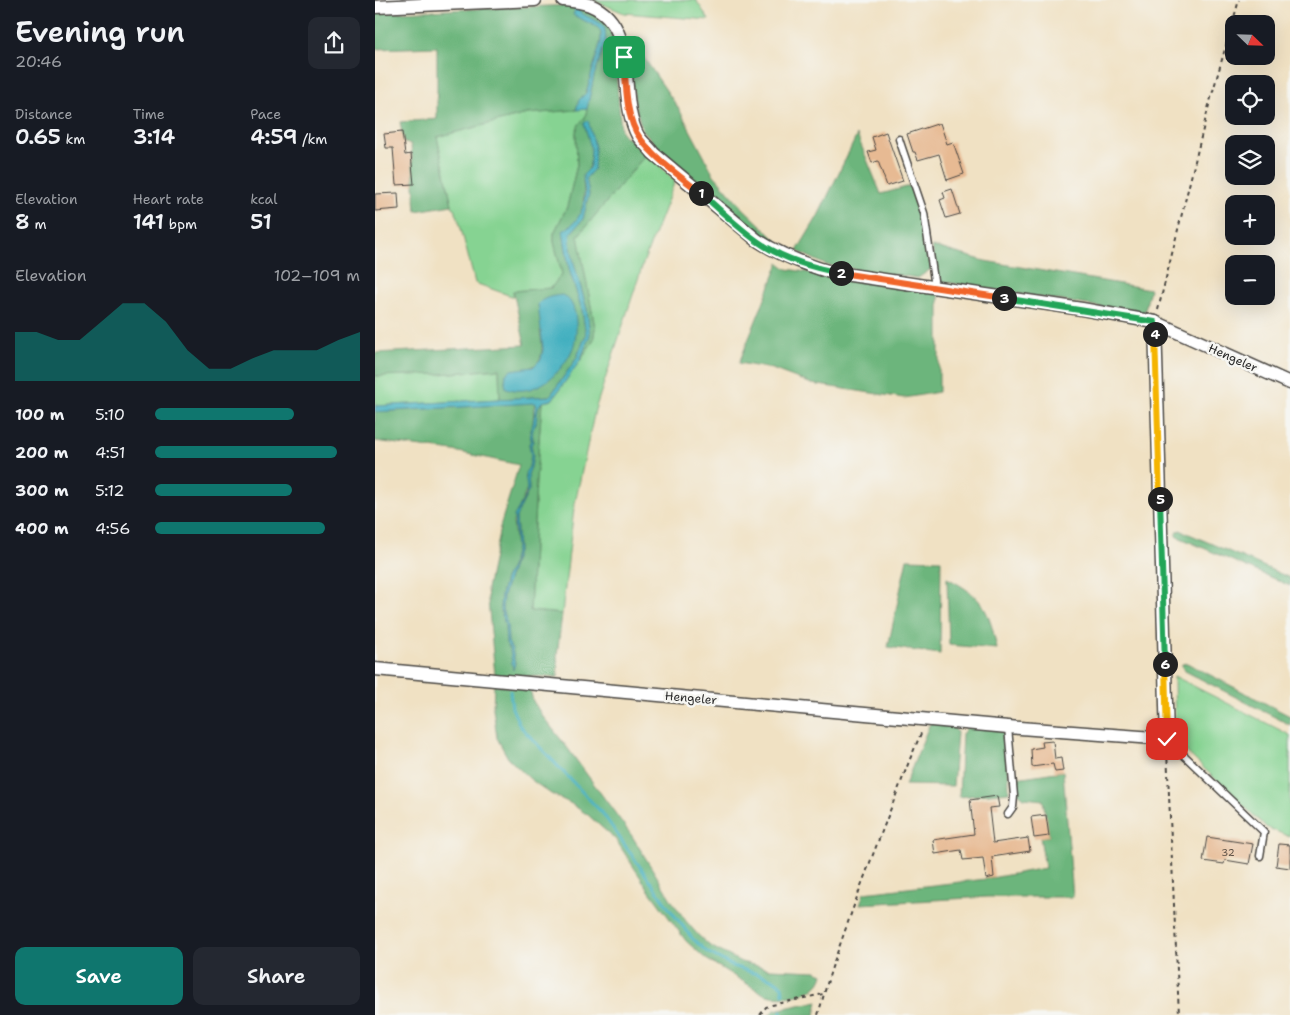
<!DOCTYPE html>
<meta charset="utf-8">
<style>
body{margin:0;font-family:"Shantell Sans",sans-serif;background:#242831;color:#f1f3f6;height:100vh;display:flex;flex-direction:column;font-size:19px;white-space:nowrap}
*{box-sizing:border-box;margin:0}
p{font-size:16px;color:#9ea1a6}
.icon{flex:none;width:28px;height:28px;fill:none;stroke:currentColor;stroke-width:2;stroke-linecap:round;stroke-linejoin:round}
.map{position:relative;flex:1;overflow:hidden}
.side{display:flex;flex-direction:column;background:#171b24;width:375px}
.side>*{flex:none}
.needle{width:32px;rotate:113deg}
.fabs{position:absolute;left:850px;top:15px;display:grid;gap:10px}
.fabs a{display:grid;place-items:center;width:50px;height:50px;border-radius:10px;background:#171b24;box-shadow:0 5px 20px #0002;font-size:25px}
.pin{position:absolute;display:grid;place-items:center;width:42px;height:42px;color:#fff;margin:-21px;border-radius:10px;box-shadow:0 2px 8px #0006}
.km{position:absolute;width:25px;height:25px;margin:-12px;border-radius:50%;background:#222;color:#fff;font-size:14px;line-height:25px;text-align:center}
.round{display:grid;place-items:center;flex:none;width:52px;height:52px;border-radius:10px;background:#242831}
.summary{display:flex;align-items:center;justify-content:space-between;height:85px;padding:0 15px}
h1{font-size:28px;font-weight:600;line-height:38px}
.figures{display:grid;grid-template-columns:repeat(3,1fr);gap:8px;height:85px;padding:5px 15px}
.figures div{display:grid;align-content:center}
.figures b{font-size:21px;font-weight:600}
.figures small{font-size:14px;font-weight:400}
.figures p{font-size:14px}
.chart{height:140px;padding:10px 15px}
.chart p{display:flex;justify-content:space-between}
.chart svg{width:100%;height:90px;margin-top:5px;fill:#0f766e;opacity:.7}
.cta{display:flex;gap:10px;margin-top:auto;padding:10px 15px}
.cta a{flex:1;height:58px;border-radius:10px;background:#0f766e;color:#fff;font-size:20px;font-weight:600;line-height:58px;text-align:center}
.cta a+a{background:#242831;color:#f1f3f6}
ul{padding:0 15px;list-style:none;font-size:16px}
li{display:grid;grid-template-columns:80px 60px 1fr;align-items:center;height:38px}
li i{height:12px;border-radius:6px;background:#0f766e}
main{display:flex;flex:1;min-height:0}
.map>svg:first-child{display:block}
.green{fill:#86d392;stroke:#587f5e}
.forest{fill:#6cb57c;stroke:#4c7054;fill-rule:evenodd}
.water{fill:#41afbf;stroke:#366d75}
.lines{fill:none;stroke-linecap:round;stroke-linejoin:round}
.stream{stroke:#41afbf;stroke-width:3}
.building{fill:#e7ba93}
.lane-casing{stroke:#494642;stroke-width:9}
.street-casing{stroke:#494642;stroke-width:15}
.path{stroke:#494642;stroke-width:2;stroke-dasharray:4 4;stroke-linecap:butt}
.lane{stroke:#fff;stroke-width:6}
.street{stroke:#fff;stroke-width:12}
.split-1-casing{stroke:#fff;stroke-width:10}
.split-2-casing{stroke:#fff;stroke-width:10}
.split-3-casing{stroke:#fff;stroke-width:10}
.split-4-casing{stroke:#fff;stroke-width:10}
.split-5-casing{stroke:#fff;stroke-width:10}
.split-6-casing{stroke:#fff;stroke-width:10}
.split-7-casing{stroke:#fff;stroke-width:10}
.split-1{stroke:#f0652b;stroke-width:6}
.split-2{stroke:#22a559;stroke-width:6}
.split-3{stroke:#f0652b;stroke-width:6}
.split-4{stroke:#22a559;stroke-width:6}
.split-5{stroke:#f5b400;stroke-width:6}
.split-6{stroke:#22a559;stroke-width:6}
.split-7{stroke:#f5b400;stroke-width:6}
.labels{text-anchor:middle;stroke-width:5;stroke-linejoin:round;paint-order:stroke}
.number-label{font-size:10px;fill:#5a4f45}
.street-label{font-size:12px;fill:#2b2b2b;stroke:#f6f6f2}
</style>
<main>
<section class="side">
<div class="summary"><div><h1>Evening run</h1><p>20:46</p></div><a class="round"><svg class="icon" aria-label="share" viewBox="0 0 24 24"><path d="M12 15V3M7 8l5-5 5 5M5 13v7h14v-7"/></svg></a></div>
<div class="figures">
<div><p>Distance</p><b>0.65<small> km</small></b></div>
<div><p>Time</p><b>3:14</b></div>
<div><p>Pace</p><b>4:59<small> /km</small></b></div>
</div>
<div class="figures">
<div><p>Elevation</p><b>8<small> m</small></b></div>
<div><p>Heart rate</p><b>141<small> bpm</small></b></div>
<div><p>kcal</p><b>51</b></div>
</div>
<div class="chart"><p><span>Elevation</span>102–109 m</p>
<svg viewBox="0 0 160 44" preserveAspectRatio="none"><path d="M0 44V20L10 20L20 24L30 24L40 15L50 6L60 6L70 15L80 29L90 38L100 38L110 33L120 29L130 29L140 29L150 24L160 20V44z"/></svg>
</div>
<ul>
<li><b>100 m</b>5:10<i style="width:68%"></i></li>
<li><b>200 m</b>4:51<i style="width:89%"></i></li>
<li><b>300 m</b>5:12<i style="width:67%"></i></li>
<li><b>400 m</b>4:56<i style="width:83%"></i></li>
</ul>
<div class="cta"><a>Save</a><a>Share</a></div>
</section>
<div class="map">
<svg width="915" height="1015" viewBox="0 0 915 1015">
<rect width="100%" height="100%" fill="#f6f6f2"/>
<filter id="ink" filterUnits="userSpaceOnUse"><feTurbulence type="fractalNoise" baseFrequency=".02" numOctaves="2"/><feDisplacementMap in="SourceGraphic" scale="10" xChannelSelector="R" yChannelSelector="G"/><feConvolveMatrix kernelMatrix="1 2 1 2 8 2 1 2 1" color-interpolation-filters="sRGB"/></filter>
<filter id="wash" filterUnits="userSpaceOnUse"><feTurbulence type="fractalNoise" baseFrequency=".0096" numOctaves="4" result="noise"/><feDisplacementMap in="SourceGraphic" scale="20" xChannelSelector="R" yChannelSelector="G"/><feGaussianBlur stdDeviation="1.12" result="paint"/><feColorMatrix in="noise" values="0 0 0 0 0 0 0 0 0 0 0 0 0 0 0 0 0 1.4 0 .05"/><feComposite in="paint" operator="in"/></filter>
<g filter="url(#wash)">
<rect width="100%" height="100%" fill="#f0e1c3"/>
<!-- green -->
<g class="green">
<path d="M218 0H321L334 20 249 13Z"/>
<path d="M212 109 210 119 207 120 201 132 202 165 192 207 179 233V242L187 274 176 288 138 291 139 297 100 283 83 217 77 205 62 137 152 114Z"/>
<path d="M272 153 300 181 269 261 220 410 199 508 187 614 155 611 161 480 167 402 177 400 218 341 220 328 203 236Z"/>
<path d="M124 369 125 399 0 406V376L64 374Z"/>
<path d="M799 676 915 735V837L891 827 800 741Z"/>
</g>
<!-- forest -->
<g class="forest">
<path d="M198 5 201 6 199 15 222 27 226 31V41L211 93 204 100 201 110 152 114 62 137 77 205 41 211 36 144 29 143 25 122 62 119V47L0 49V13Z"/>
<path d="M204 8 230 19 238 37 246 131 250 136 272 153 203 236 220 328 218 341 205 361 215 335 212 309 200 267 195 243 196 233 208 219 214 194 211 178 215 173 220 147 210 123C217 146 220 160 208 181 210 194 209 214 199 224 196 227 192 229 188 231L194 269 207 310 211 335 201 359 175 396 125 399 124 369 64 374 0 376V353L150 345 138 291 176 288 187 274 179 242V233L192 207 202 165 201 132 204 124 210 118 219 76 231 41 227 24 203 12ZM200 323C200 348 195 356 179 375L130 382 131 374C137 370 140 371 146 370 171 366 168 350 165 331Z"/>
<path d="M252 38 267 55 304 109 339 175 368 208 401 240 399 244 380 232 292 158 267 129 260 105Z"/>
<path d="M482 135 506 194 535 186 546 218 556 269 543 278 451 265 422 251 443 216Z"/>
<path d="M557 246 610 261 775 289 769 314 563 281Z"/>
<path d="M404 263 412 269 564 293V392L529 398 437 384 397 369 364 363Z"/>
<path d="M161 402 159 407 158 424 155 430 156 440 154 444 156 455 154 467 151 474 152 489 138 522 141 548 137 565 130 579 126 595 125 609 130 625 131 643 135 650 138 664H140L137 649 133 643 132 624 127 609 128 596 143 549 141 516 154 490 153 474 156 467 158 455 156 444 158 441 157 430 161 424 163 407 167 402 161 480 155 611 187 614 182 656 183 677 120 675 112 589 126 523 144 465 79 451 0 441V412Z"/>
<path d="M805 530 915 578V586L801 536V533Z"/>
<path d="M532 559 566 560 565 654 513 647Z"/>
<path d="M572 578C609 597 614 610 622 649L574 645Z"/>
<path d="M812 663 915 716V725L810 671 807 667V664Z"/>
<path d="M119 685 155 689 158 701 166 714 191 746 257 836 297 901 311 921 323 935 335 946 366 962 395 969 441 971 448 974C443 997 407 1000 389 994L331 959 311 941 273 889 241 840 213 815 195 803 176 794 155 779 133 758 122 738 118 708Z"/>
<path d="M555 723 578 725 582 733 578 786 530 785Z"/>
<path d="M593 726 625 729 633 741 634 792 584 797 587 734Z"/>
<path d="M688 771 698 897H613L485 904 489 893 611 879 670 868 665 837 674 836 668 800 649 798 642 792 641 778Z"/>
<path d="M443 1001 440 1015H394L400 1010Z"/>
</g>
<!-- water -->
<g class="water">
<path d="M201 6 204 8V12L227 24 230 29 231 41 219 76 212 109 201 110 204 100 211 93 226 41V31L222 27 198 15Z"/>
<path d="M213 120 220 147 219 169 211 178 214 194 208 219 196 233 195 243 200 267 212 309 215 335 205 361 177 400 167 402 163 407 161 424 157 430 158 441 156 445 158 455 156 467 153 474 154 490 141 517 143 549 128 596 127 609 132 624 133 642 137 649 140 664 138 670 135 650 131 643 130 625 125 608 126 595 130 579 137 565 141 548 139 516 151 495 152 489 150 473 154 467 156 455 154 444 156 440 155 430 158 424 161 403 0 412V406L175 396 201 359 211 335 207 310 194 269 188 231C203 222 208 212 210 195 210 188 208 182 208 175L215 168 216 148 209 123Z"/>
<path d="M187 295C204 301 203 334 198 348 187 374 160 398 131 388L130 382 131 374 136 370 158 367 166 359 168 349 163 304C169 297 178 296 187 295Z"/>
</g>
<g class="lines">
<!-- stream -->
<g class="stream">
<path d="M135 691 137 708 145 726 228 814 296 911 317 938 332 952 358 966 397 979 407 986 408 994"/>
<path d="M406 1015V1011"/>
</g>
</g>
<g id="blocks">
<!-- building -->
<g class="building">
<path d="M565 123 572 144 578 142 589 174 572 180 564 154 543 160 540 152H538L532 134Z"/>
<path d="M27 132 30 155 36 154 39 184 21 185 18 148H11L9 134Z"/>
<path d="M511 132 528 181 512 186 503 161 497 163 493 152 501 150 497 137Z"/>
<path d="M577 189 585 214 571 218 565 200 570 198 568 192Z"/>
<path d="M23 193 24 209 0 211V194Z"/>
<path d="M678 741 680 759 686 758 688 771 680 772 678 764 657 767 656 749 668 747 667 742Z"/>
<path d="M622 796 624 807 614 808 618 843 653 838 655 851 617 857 619 877 611 879 608 858 588 860 586 850 560 854 558 840 599 834 595 800Z"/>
<path d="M671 815 674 836 659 838 656 817Z"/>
<path d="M832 837 878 844 874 864 850 860 849 864 828 861Z"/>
<path d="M904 844 915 845V868L901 866Z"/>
</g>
</g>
</g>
<g filter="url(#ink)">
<use href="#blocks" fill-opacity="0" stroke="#494642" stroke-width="1"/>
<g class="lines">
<!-- lane casing -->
<g class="lane-casing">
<g id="lane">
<path d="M524 139 549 213 559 280 558 287"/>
<path d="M792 739 889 832 885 856"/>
<path d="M633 814 638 807 639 796 633 727"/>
</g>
</g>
<!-- street casing -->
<g class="street-casing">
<g id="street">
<path d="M188 0C197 1 207 2 215 5 266 26 241 95 263 136 267 142 274 147 278 153L382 240C405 255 429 264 455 272L707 309 780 322 915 383"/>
<path d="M0 7 160 0"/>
<path d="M0 669 633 727 792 739 780 322"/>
</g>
</g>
<!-- path -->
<g class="path">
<path d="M783 310 834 105 864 0"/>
<path d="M792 751 804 1015"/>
<path d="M385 1015 391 1007 397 1005 448 994"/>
<path d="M443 1015 456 970 487 883 535 759 547 731"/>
</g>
<!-- lane -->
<use href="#lane" class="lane"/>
<!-- street -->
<use href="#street" class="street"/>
</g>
</g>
<g class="lines" filter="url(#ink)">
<!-- split-1 casing -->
<g class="split-1-casing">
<path id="split-1" d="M249 57C251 81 250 118 265 138 280 159 305 176 326 193"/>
</g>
<!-- split-2 casing -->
<g class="split-2-casing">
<path id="split-2" d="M326 193C344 209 362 227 382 241 406 258 437 268 466 273"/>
</g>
<!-- split-3 casing -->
<g class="split-3-casing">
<path id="split-3" d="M466 273 629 298"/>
</g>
<!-- split-4 casing -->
<g class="split-4-casing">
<path id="split-4" d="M629 298 780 322V334"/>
</g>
<!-- split-5 casing -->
<g class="split-5-casing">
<path id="split-5" d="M780 334 785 499"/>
</g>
<!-- split-6 casing -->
<g class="split-6-casing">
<path id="split-6" d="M785 499 790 664"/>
</g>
<!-- split-7 casing -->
<g class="split-7-casing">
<path id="split-7" d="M790 664 792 739"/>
</g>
<!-- split-1 -->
<use href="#split-1" class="split-1"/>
<!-- split-2 -->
<use href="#split-2" class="split-2"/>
<!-- split-3 -->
<use href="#split-3" class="split-3"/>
<!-- split-4 -->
<use href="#split-4" class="split-4"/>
<!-- split-5 -->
<use href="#split-5" class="split-5"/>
<!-- split-6 -->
<use href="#split-6" class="split-6"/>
<!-- split-7 -->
<use href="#split-7" class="split-7"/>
</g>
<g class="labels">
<!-- number labels -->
<g class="number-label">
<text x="853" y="856">32</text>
</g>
<!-- street labels -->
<g class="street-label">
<text transform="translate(858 358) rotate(24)" y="4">Hengeler</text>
<text transform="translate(316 698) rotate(5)" y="4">Hengeler</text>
</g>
</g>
</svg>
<div class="fabs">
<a><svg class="needle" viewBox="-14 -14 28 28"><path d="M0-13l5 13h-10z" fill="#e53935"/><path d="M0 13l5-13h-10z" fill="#9ea1a6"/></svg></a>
<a><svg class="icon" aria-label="locate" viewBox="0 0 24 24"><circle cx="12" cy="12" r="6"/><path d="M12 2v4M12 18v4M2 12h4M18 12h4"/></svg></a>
<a><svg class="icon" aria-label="layers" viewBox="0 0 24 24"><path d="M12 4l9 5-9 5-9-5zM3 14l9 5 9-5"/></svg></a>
<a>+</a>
<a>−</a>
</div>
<div class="pin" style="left:249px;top:57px;background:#1e9e55"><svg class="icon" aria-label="arrive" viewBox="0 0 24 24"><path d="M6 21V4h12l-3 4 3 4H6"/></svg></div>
<div class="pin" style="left:792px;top:739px;background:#d93025"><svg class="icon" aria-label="check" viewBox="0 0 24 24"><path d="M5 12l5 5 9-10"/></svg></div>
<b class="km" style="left:326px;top:193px">1</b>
<b class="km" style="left:466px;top:273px">2</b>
<b class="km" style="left:629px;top:298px">3</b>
<b class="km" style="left:780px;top:334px">4</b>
<b class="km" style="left:785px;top:499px">5</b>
<b class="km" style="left:790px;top:664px">6</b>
</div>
</main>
